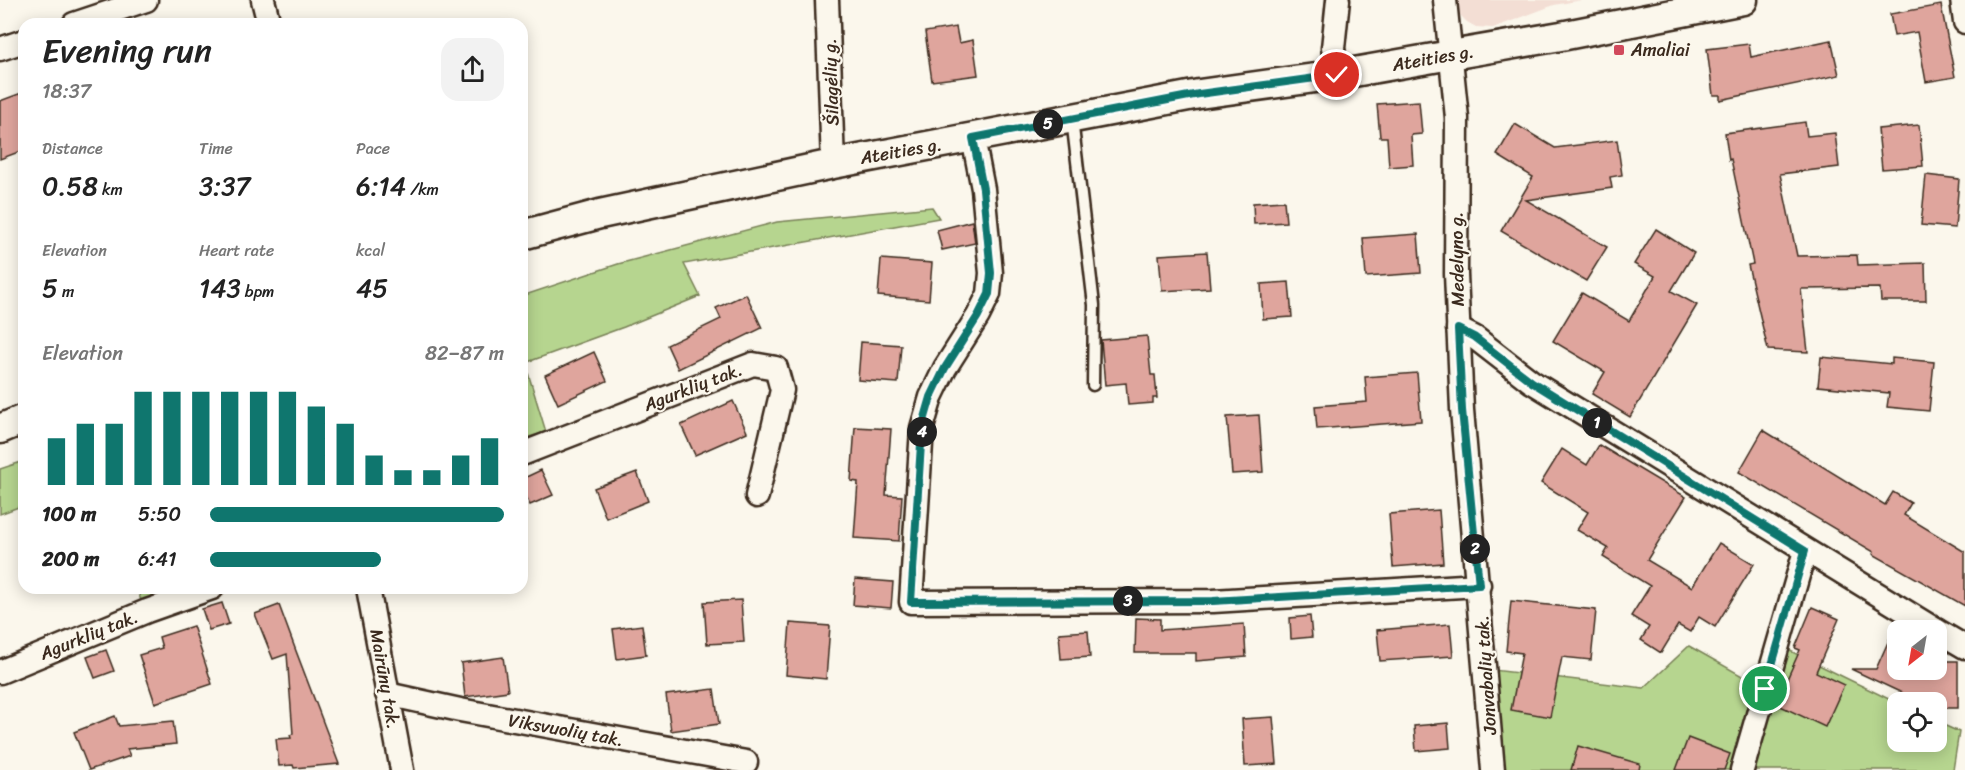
<!DOCTYPE html>
<meta charset="utf-8">
<style>
body{margin:0;font-family:Sriracha,sans-serif;background:#f2f2f2;color:#222;height:100vh;display:flex;flex-direction:column;font-size:22px;white-space:nowrap}
*{box-sizing:border-box;margin:0}
p{font-size:20px;color:#767676}
.icon{flex:none;width:33px;height:33px;fill:none;stroke:currentColor;stroke-width:2;stroke-linecap:round;stroke-linejoin:round}
.map{position:relative;flex:1;overflow:hidden}
.side{position:absolute;left:18px;top:18px;width:510px;height:576px;display:flex;flex-direction:column;background:#fff;border-radius:18px;box-shadow:0 3px 15px #0003}
.side>*{flex:none}
.needle{width:39px;rotate:211deg}
.fabs{position:absolute;left:1887px;top:620px;display:grid;gap:12px}
.fabs a{display:grid;place-items:center;width:60px;height:60px;border-radius:12px;background:#fff;box-shadow:0 3px 15px #0003;font-size:30px}
.pin{position:absolute;display:grid;place-items:center;width:51px;height:51px;color:#fff;margin:-26px;border:3px solid #fff;border-radius:50%;box-shadow:0 2px 6px #0007}
.km{position:absolute;width:30px;height:30px;margin:-15px;border-radius:50%;background:#222;color:#fff;font-size:16px;line-height:30px;text-align:center}
.round{display:grid;place-items:center;flex:none;width:63px;height:63px;border-radius:18px;background:#f2f2f2}
.overview{display:flex;align-items:center;justify-content:space-between;height:102px;padding:0 24px}
h1{font-size:33px;font-weight:600;line-height:45px}
.stats{display:grid;grid-template-columns:repeat(3,1fr);gap:9px;height:102px;padding:6px 24px}
.stats div{display:grid;align-content:center}
.stats b{font-size:26px;font-weight:600}
.stats small{font-size:16px;font-weight:400}
.stats p{font-size:16px}
.chart{height:168px;padding:12px 24px}
.chart p{display:flex;justify-content:space-between}
.chart svg{width:100%;height:108px;margin-top:6px;stroke:#0f766e;stroke-width:6}
ul{padding:0 24px;list-style:none;font-size:20px}
li{display:grid;grid-template-columns:96px 72px 1fr;align-items:center;height:45px}
li i{height:15px;border-radius:8px;background:#0f766e}
.map>svg:first-child{display:block}
.built{fill:#f3ded4}
.green{fill:#b6d58f;stroke:#788056;stroke-width:1.5}
.building{fill:#dfa59d;stroke:#3b2a1e;stroke-width:1.5}
.lines{fill:none;stroke-linecap:round;stroke-linejoin:round}
.service-casing{stroke:#3b2a1e;stroke-width:15}
.minor-casing{stroke:#3b2a1e;stroke-width:27}
.tertiary-casing{stroke:#3b2a1e;stroke-width:33}
.service{stroke:#fbf7ec;stroke-width:10}
.minor{stroke:#fbf7ec;stroke-width:22}
.tertiary{stroke:#fbf7ec;stroke-width:28}
.route-casing{stroke:#fff;stroke-width:12}
.route{stroke:#0f766e;stroke-width:8}
.poi-dot{fill:#d1495b;stroke:#fbf7ec;stroke-width:2}
.labels{text-anchor:middle;stroke-width:4.5;stroke-linejoin:round;paint-order:stroke}
.poi-label{font-size:18px;fill:#3b2a1e;stroke:#fbf7ec;text-anchor:start}
.street-label{font-size:18px;fill:#3b2a1e;stroke:#fbf7ec}
</style>
<div class="map">
<svg width="1965" height="770" viewBox="0 0 1965 770">
<rect width="100%" height="100%" fill="#fbf7ec"/>
<filter id="ink" filterUnits="userSpaceOnUse"><feTurbulence type="fractalNoise" baseFrequency=".0167" numOctaves="2"/><feDisplacementMap in="SourceGraphic" scale="12" xChannelSelector="R" yChannelSelector="G"/><feConvolveMatrix kernelMatrix="1 2 1 2 8 2 1 2 1" color-interpolation-filters="sRGB"/></filter>
<g filter="url(#ink)">
<!-- built -->
<path class="built" d="M1456 0H1582L1554 5 1493 28 1476 27 1467 22 1458 13Z"/>
<!-- green -->
<g class="green">
<path d="M932 207 939 218 684 264 700 296 624 327 525 363 546 432 522 439V296L618 264 777 222Z"/>
<path d="M24 461V505L0 514V469Z"/>
<path d="M137 588H188L142 604Z"/>
<path d="M1778 645 1897 703 1898 741H1936L1937 722 1959 732 1953 770H1493L1485 669 1644 688 1689 646 1765 689Z"/>
</g>
<!-- building -->
<g class="building">
<path d="M1941 5 1955 77 1926 82 1917 32 1894 36 1890 14Z"/>
<path d="M956 27 959 43 973 40 978 75 932 81 925 32Z"/>
<path d="M1831 40 1839 75 1720 100V95H1713L1707 49 1749 44 1751 57Z"/>
<path d="M24 92V150L0 159V101Z"/>
<path d="M1419 101 1422 134 1411 135 1413 165 1389 167 1387 137H1380L1377 104Z"/>
<path d="M1805 122 1807 136 1835 133 1839 167 1780 174 1797 256 1857 255 1858 265 1925 263 1926 301H1881L1880 288 1801 289 1808 352 1768 350 1748 265 1753 264 1731 159 1729 160 1725 133Z"/>
<path d="M1515 124 1555 148 1617 140 1622 175 1610 177 1612 188 1526 200 1607 247 1586 281 1501 231 1533 177 1497 155Z"/>
<path d="M1919 125 1923 166 1882 169 1878 129Z"/>
<path d="M1926 175 1959 179 1955 228 1921 225Z"/>
<path d="M1284 201 1286 222 1254 224 1253 203Z"/>
<path d="M972 221 975 243 942 250 937 230Z"/>
<path d="M1656 229 1694 253 1671 291 1697 305 1630 417 1592 394 1605 372 1553 341 1582 293 1629 321 1655 276 1634 264Z"/>
<path d="M1418 234 1421 273 1366 277 1363 238Z"/>
<path d="M1207 252 1210 288 1162 291 1159 255Z"/>
<path d="M881 259 932 263 929 300 878 296Z"/>
<path d="M1289 282 1292 317 1263 319 1261 284Z"/>
<path d="M746 294 762 328 678 369 667 345 721 319 716 308Z"/>
<path d="M1147 336 1151 375H1155L1157 398H1153V403L1128 405 1126 383 1105 385 1101 340Z"/>
<path d="M861 342 901 345 898 383 858 380Z"/>
<path d="M594 352 607 381 558 404 545 375Z"/>
<path d="M1821 357 1892 364V358L1934 362 1929 411 1887 407 1889 393 1818 386Z"/>
<path d="M1417 373 1421 421 1317 429 1315 406 1367 402 1365 377Z"/>
<path d="M733 401 747 432 695 455 681 425Z"/>
<path d="M1259 415 1263 472 1232 474 1227 417Z"/>
<path d="M855 427 891 429 886 495 902 496 899 541 854 538 858 482 851 481Z"/>
<path d="M1763 430 1885 505 1893 492 1911 503 1904 515 1965 552V606L1873 554 1874 552 1739 472Z"/>
<path d="M1599 445 1686 497 1647 560 1692 587 1719 543 1754 564 1715 627 1699 617 1690 632 1678 625 1661 653 1641 640 1649 627 1631 616 1650 586 1603 557 1608 548 1577 530 1588 512 1541 483 1562 449 1587 465Z"/>
<path d="M541 470 553 495 530 505 522 488V479Z"/>
<path d="M637 472 648 501 606 518 594 488Z"/>
<path d="M1439 510 1443 563 1393 567 1389 514Z"/>
<path d="M855 579 893 582 891 608 853 605Z"/>
<path d="M741 600 744 642 707 644 704 602Z"/>
<path d="M1511 601 1596 610 1591 660 1562 657 1550 717 1511 710 1522 653 1506 651Z"/>
<path d="M222 603 229 624 209 630 202 609Z"/>
<path d="M279 605 296 651 339 764 294 768 293 765 279 766 276 739 291 738 290 735 293 734 287 654 273 659 255 614Z"/>
<path d="M1812 607 1839 619 1816 672 1844 685 1825 727 1776 704 1800 650 1795 648Z"/>
<path d="M1310 616 1312 637 1291 639 1290 618Z"/>
<path d="M1136 618 1160 619V630L1244 624 1246 657 1196 661V653H1135Z"/>
<path d="M1897 622 1898 669H1936V661H1958V708H1936V702H1921L1851 669H1876Z"/>
<path d="M790 623 830 626 826 679 786 675Z"/>
<path d="M1450 624 1453 656 1380 661 1377 630Z"/>
<path d="M642 625 646 655 617 659 613 629Z"/>
<path d="M193 626 212 684 155 703 139 655 162 648 159 637Z"/>
<path d="M1088 631 1090 657 1061 659 1059 633Z"/>
<path d="M106 650 114 671 95 678 87 657Z"/>
<path d="M503 657 508 691 465 697 461 663Z"/>
<path d="M714 689 719 724 671 731 666 695Z"/>
<path d="M115 716 119 726 173 721 176 744 127 749 130 756 89 770 74 732Z"/>
<path d="M1273 717 1277 764 1245 766 1242 719Z"/>
<path d="M1448 723 1450 748 1416 751 1414 726Z"/>
<path d="M1688 738 1730 754 1724 770H1676Z"/>
<path d="M1578 746 1640 764 1639 770H1571Z"/>
</g>
<g class="lines">
<!-- service casing -->
<g class="service-casing">
<path id="service" d="M1072 119 1094 305 1093 385"/>
</g>
<!-- minor casing -->
<g class="minor-casing">
<g id="minor">
<path d="M263 0 269 24"/>
<path d="M827 0 833 164"/>
<path d="M1445 0 1457 118 1456 274 1462 410 1493 770"/>
<path d="M1962 0 1965 22"/>
<path d="M74 24 146 0"/>
<path d="M0 49 24 41"/>
<path d="M1337 75 1333 48 1338 0"/>
<path d="M973 138 983 189 991 273 989 294 978 316 945 368 931 397 922 428 911 602 1213 601 1479 585"/>
<path d="M1458 329 1474 337 1532 382 1936 630"/>
<path d="M522 454 753 364 776 368 782 390 757 496"/>
<path d="M368 588 402 770"/>
<path d="M1936 630 1965 647"/>
<path d="M0 672 147 611 212 588"/>
<path d="M387 694 460 710 746 762"/>
<path d="M1742 770 1805 551"/>
</g>
</g>
<!-- tertiary casing -->
<g class="tertiary-casing">
<g id="tertiary">
<path d="M522 235 600 214 833 164 1199 94 1337 75 1422 60 1561 36 1743 0"/>
<path d="M0 429 24 419"/>
</g>
</g>
<!-- service -->
<use href="#service" class="service"/>
<!-- minor -->
<use href="#minor" class="minor"/>
<!-- tertiary -->
<use href="#tertiary" class="tertiary"/>
</g>
</g>
<g class="lines" filter="url(#ink)">
<!-- route casing -->
<g class="route-casing">
<path id="route" d="M1337 75 1199 94 973 138 983 189 991 273 989 294 978 316 945 368 931 397 922 428 911 602 1213 601 1479 585 1462 410 1458 329 1474 337 1532 382 1805 551 1765 689"/>
</g>
<!-- route -->
<use href="#route" class="route"/>
</g>
<!-- markers -->
<rect class="poi-dot" x="1613" y="44" width="12" height="12" rx="3"/>
<g class="labels">
<!-- poi labels -->
<g class="poi-label">
<text x="1631" y="56">Amaliai</text>
</g>
<!-- street labels -->
<g class="street-label">
<text transform="translate(1433 58) rotate(-10)" y="6">Ateities g.</text>
<text transform="translate(831 82) rotate(-92)" y="6">Šilagėlių g.</text>
<text transform="translate(901 151) rotate(-10)" y="6">Ateities g.</text>
<text transform="translate(1457 259) rotate(-91)" y="6">Medelyno g.</text>
<text transform="translate(693 387) rotate(-21)" y="6">Agurklių tak.</text>
<text transform="translate(89 635) rotate(-22)" y="6">Agurklių tak.</text>
<text transform="translate(1486 675) rotate(-94)" y="6">Jonvabalių tak.</text>
<text transform="translate(385 679) rotate(80)" y="6">Mairūnų tak.</text>
<text transform="translate(566 730) rotate(10)" y="6">Viksvuolių tak.</text>
</g>
</g>
</svg>
<div class="fabs">
<a><svg class="needle" viewBox="-14 -14 28 28"><path d="M0-13l5 13h-10z" fill="#e53935"/><path d="M0 13l5-13h-10z" fill="#767676"/></svg></a>
<a><svg class="icon" aria-label="locate" viewBox="0 0 24 24"><circle cx="12" cy="12" r="6"/><path d="M12 2v4M12 18v4M2 12h4M18 12h4"/></svg></a>
</div>
<div class="pin" style="left:1765px;top:689px;background:#1e9e55"><svg class="icon" aria-label="arrive" viewBox="0 0 24 24"><path d="M6 21V4h12l-3 4 3 4H6"/></svg></div>
<div class="pin" style="left:1337px;top:75px;background:#d93025"><svg class="icon" aria-label="check" viewBox="0 0 24 24"><path d="M5 12l5 5 9-10"/></svg></div>
<b class="km" style="left:1597px;top:423px">1</b>
<b class="km" style="left:1475px;top:549px">2</b>
<b class="km" style="left:1128px;top:601px">3</b>
<b class="km" style="left:922px;top:432px">4</b>
<b class="km" style="left:1048px;top:124px">5</b>
<section class="side">
<div class="overview"><div><h1>Evening run</h1><p>18:37</p></div><a class="round"><svg class="icon" aria-label="share" viewBox="0 0 24 24"><path d="M12 15V3M7 8l5-5 5 5M5 13v7h14v-7"/></svg></a></div>
<div class="stats">
<div><p>Distance</p><b>0.58<small> km</small></b></div>
<div><p>Time</p><b>3:37</b></div>
<div><p>Pace</p><b>6:14<small> /km</small></b></div>
</div>
<div class="stats">
<div><p>Elevation</p><b>5<small> m</small></b></div>
<div><p>Heart rate</p><b>143<small> bpm</small></b></div>
<div><p>kcal</p><b>45</b></div>
</div>
<div class="chart"><p><span>Elevation</span>82–87 m</p>
<svg viewBox="0 0 160 44" preserveAspectRatio="none"><path d="M5 44V25M15 44V19M25 44V19M35 44V6M45 44V6M55 44V6M65 44V6M75 44V6M85 44V6M95 44V12M105 44V19M115 44V32M125 44V38M135 44V38M145 44V32M155 44V25"/></svg>
</div>
<ul>
<li><b>100 m</b>5:50<i style="width:100%"></i></li>
<li><b>200 m</b>6:41<i style="width:58%"></i></li>
</ul>
</section>
</div>
